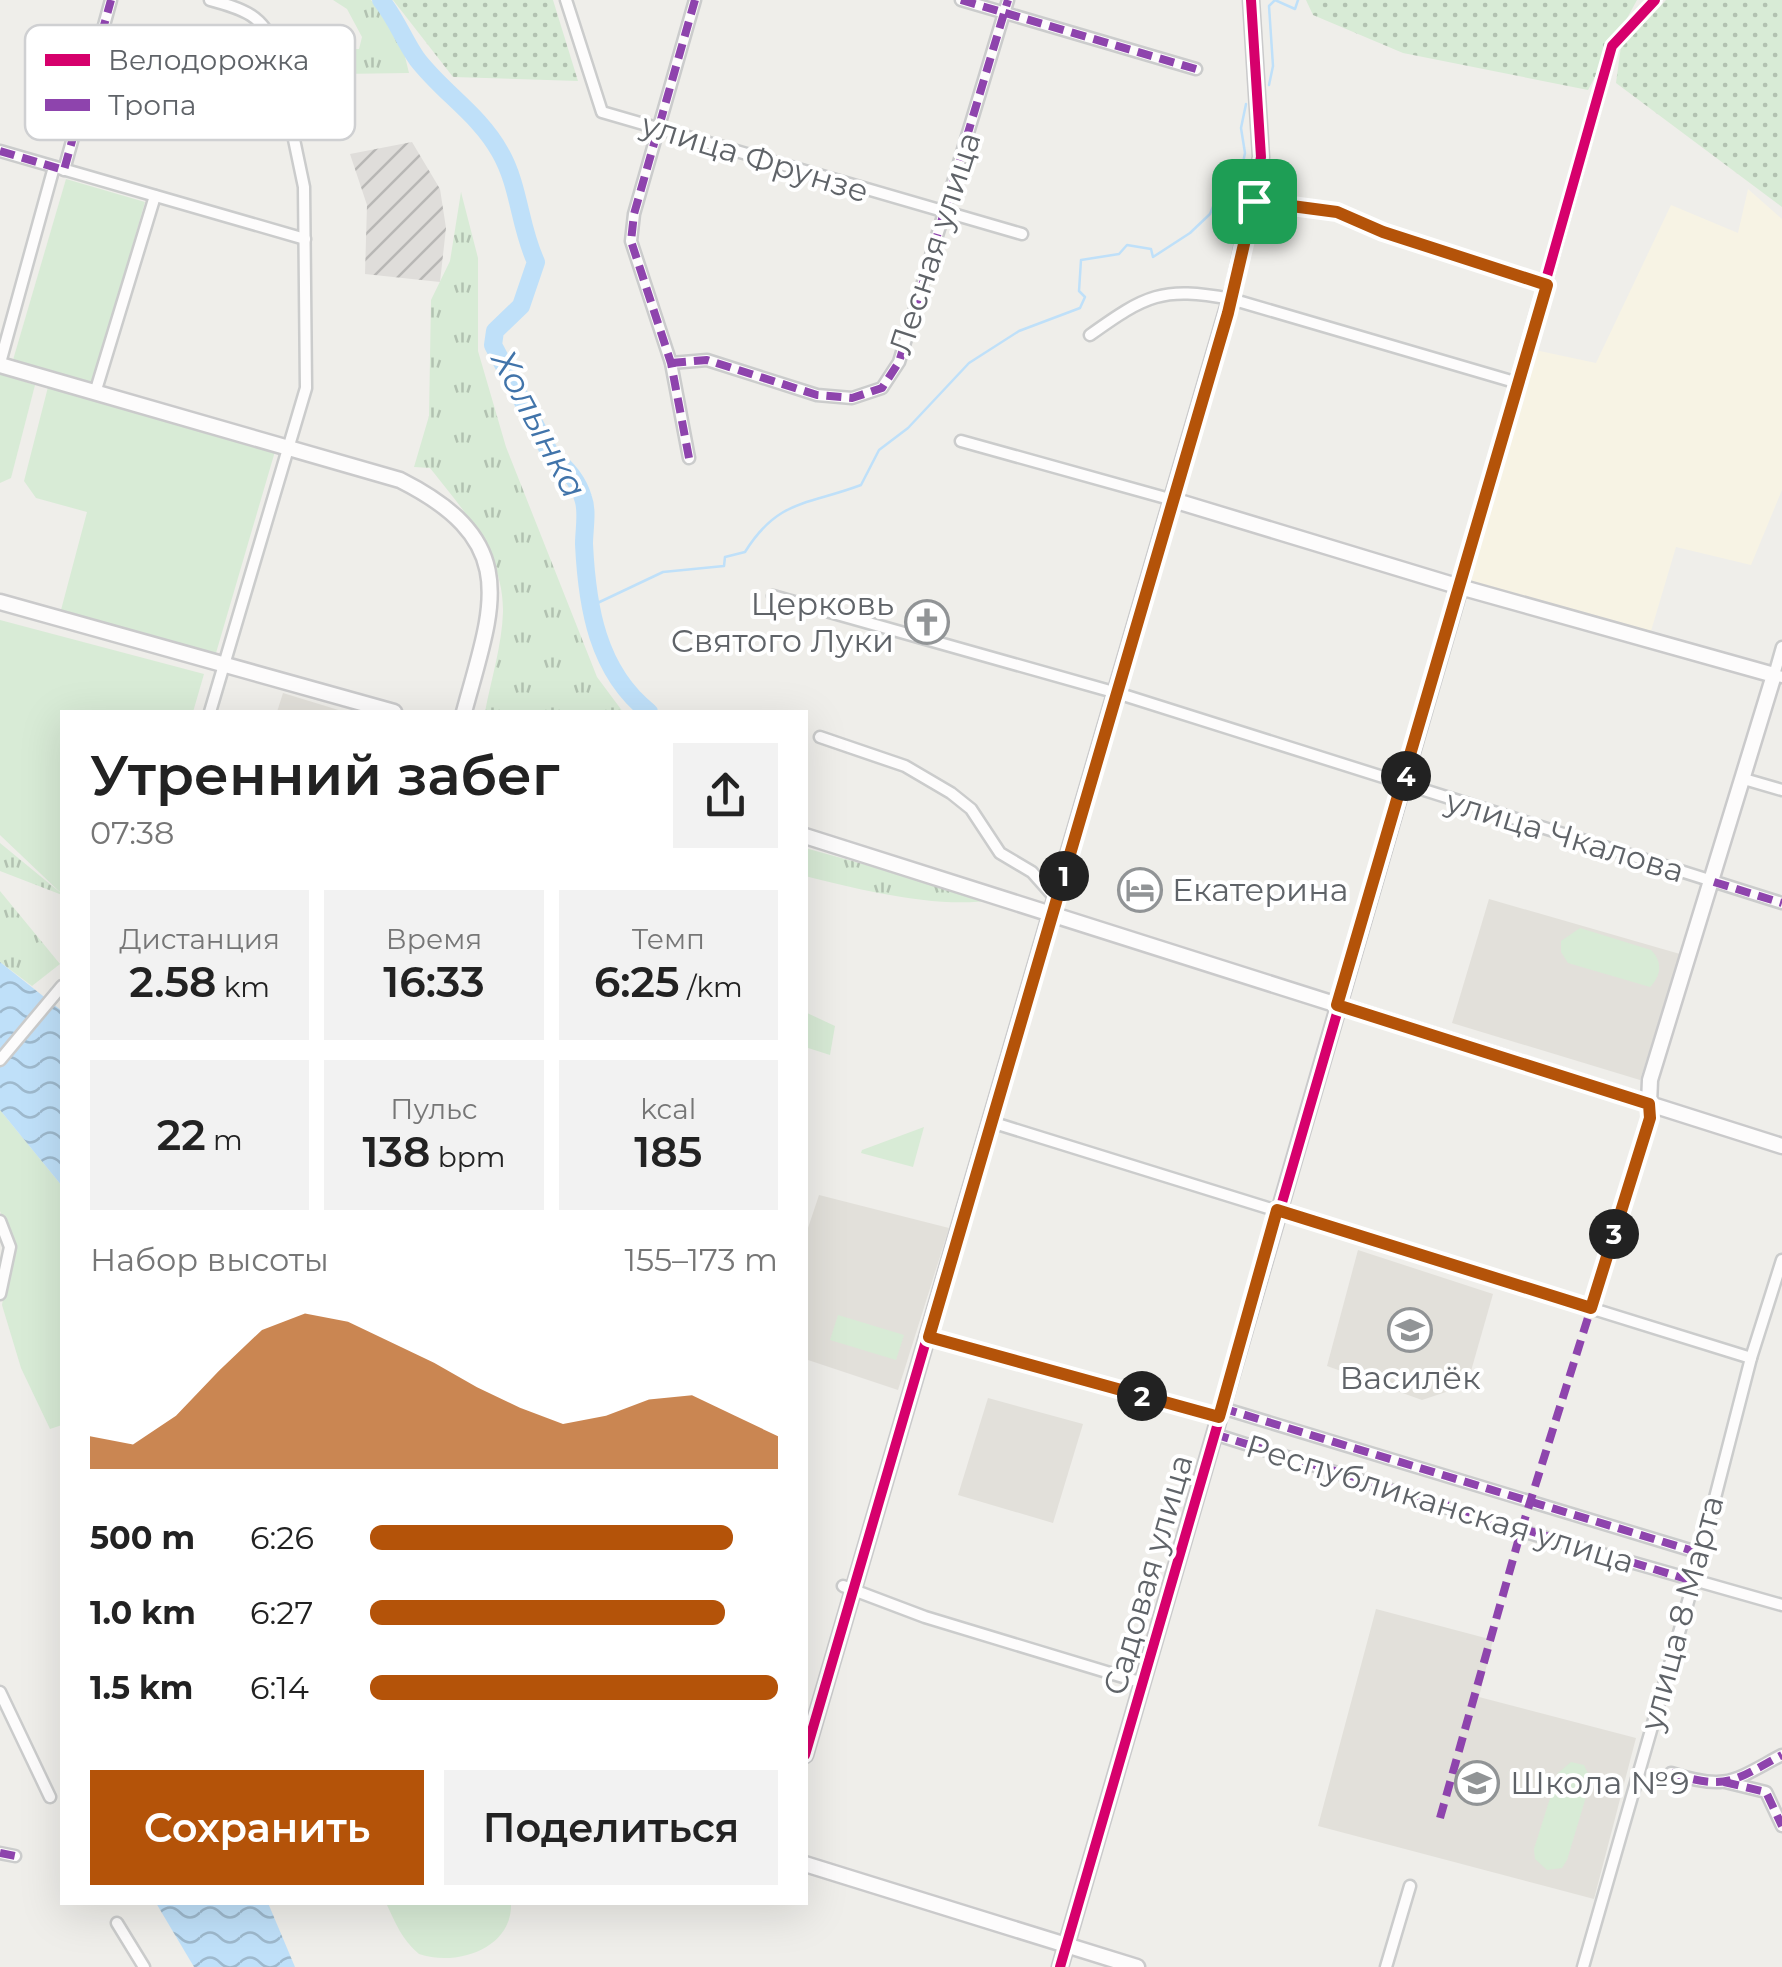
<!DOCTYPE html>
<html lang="ru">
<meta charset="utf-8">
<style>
body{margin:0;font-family:Montserrat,sans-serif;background:#f2f2f2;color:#222;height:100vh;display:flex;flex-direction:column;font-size:38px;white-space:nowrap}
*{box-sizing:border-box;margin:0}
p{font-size:32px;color:#767676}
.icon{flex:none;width:55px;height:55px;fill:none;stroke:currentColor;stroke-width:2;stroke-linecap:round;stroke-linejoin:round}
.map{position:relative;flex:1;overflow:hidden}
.side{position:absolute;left:60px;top:710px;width:748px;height:1195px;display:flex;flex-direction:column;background:#fff;border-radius:0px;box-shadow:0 10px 40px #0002}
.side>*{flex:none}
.pin{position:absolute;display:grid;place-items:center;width:85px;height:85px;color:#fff;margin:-42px;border-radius:20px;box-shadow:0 5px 15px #0006}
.km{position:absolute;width:50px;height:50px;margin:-25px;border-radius:50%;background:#222;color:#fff;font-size:28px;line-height:50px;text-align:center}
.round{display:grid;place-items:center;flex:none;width:105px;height:105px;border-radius:0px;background:#f2f2f2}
.summary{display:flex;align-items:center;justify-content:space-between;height:170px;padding:0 30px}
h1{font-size:55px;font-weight:600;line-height:75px}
.figures{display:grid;grid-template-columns:repeat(3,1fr);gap:15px;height:170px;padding:10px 30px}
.figures div{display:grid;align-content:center;border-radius:0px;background:#f2f2f2;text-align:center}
.figures b{font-size:42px;font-weight:600}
.figures small{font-size:28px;font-weight:400}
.figures p{font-size:28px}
.chart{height:280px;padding:20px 30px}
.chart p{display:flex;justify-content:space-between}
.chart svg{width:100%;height:180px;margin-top:10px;fill:#b45309;opacity:.7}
.button{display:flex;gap:20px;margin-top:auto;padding:20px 30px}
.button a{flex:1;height:115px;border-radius:0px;background:#b45309;color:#fff;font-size:40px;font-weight:600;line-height:115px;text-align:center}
.button a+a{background:#f2f2f2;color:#222}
ul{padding:0 30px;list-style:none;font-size:32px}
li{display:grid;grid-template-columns:160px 120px 1fr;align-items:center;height:75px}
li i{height:25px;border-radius:12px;background:#b45309}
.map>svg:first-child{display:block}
.commercial{fill:#f7f3e4}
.industrial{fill:url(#industrial-furrows)}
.education{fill:#e2e0da}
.grass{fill:url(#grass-tufts)}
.park{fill:#d8ebd6}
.garden{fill:url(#garden-dots)}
.water{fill:url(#water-waves)}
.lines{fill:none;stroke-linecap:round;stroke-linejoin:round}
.stream{stroke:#bfe0f9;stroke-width:2.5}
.river{stroke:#bfe0f9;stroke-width:18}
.street-casing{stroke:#cbcccc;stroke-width:15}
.secondary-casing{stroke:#cacacb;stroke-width:19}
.street{stroke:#fdfcfc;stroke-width:10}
.secondary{stroke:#fdfcfc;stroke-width:14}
.quiet{stroke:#8e44ad;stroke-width:8;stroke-dasharray:15 8;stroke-linecap:butt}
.cycleway-casing{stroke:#fff;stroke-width:16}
.cycleway{stroke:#d6006c;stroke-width:10}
.route-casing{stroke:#fff;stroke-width:20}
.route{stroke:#b45309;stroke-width:12}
.labels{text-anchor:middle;stroke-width:8;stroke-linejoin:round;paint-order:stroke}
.street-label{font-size:32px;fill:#5f6368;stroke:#fff}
.poi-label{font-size:32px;fill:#5f6368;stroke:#fff;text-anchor:start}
.water-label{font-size:35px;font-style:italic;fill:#4174aa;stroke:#fff}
.key{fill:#fff;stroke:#cfd0d2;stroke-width:2.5}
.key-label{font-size:28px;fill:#5f6368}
</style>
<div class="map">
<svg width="1782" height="1967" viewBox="0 0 1782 1967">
<defs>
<pattern id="industrial-furrows" width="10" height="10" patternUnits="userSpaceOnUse" patternTransform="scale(2.5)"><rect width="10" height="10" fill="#dfddda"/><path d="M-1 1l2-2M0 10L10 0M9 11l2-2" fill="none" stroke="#b8b7b5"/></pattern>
<pattern id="grass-tufts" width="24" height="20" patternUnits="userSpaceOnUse" patternTransform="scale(2.5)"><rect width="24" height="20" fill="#d8ebd6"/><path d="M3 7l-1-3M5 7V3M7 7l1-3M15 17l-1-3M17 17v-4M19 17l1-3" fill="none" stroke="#b2c2b1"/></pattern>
<pattern id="garden-dots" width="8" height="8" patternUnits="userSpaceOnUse" patternTransform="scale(2.5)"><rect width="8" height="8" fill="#d8ebd6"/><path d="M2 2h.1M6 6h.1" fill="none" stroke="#b2c2b1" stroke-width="1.8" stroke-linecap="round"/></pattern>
<pattern id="water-waves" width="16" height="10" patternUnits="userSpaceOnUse" patternTransform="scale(2.5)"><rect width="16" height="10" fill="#bfe0f9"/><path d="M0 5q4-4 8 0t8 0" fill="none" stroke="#9eb9cd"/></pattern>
</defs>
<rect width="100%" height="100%" fill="#efeeea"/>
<!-- commercial -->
<path class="commercial" d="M1748 189 1782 219V490L1751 565 1676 547 1651 631 1469 581 1535 350 1596 363 1671 205 1738 233Z"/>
<!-- industrial -->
<path class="industrial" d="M412 142 440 189 446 228 440 282 365 274 367 205 350 154Z"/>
<!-- education -->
<g class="education">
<path d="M283 693 345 712H277Z"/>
<path d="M1489 899 1680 954 1640 1080 1452 1023Z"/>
<path d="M819 1195 949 1228 898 1390 805 1359V1237Z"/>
<path d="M1358 1250 1493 1294 1467 1385 1422 1400 1327 1366Z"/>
<path d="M988 1398 1083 1424 1053 1523 958 1495Z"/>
<path d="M1376 1609 1493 1640 1479 1697 1636 1738 1594 1899 1318 1826Z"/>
</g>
<!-- grass -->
<g class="grass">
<path d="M333 0H371L400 36 409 73 340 74 302 59 290 69 284 42 291 32 339 49H359L362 37 347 9Z"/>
<path d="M461 192 478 258V351L506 447 597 677 623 712H485C491 680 502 645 503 612 504 554 463 510 430 468L414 467 429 416 431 300 450 261Z"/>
<path d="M0 843 62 894V895L0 871Z"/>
<path d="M805 848 994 900C936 909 862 890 805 876Z"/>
<path d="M0 891 60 964 32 986 0 962Z"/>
</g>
<!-- park -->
<g class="park">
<path d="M66 179 145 202 93 383 13 360Z"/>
<path d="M0 374 35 385 11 478 0 483Z"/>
<path d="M48 387 276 448 216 653 61 610 87 512 36 498 24 481Z"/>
<path d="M0 620 204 674 193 712H62V894L0 835Z"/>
<path d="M1580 928 1651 950C1663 962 1661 976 1650 987L1568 963 1561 952V941Z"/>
<path d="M805 1012 835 1026 830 1055 805 1047Z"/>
<path d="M0 1110 62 1186V1425L50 1429 21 1368 2 1305 12 1244 0 1211Z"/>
<path d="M924 1127 913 1167 861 1153 862 1150Z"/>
<path d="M838 1315 904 1335 896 1360 830 1340Z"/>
<path d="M1571 1762 1584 1765 1591 1780 1567 1860 1562 1868 1547 1870 1535 1859 1534 1849 1558 1773Z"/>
<path d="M386 1903H511C513 1948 457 1967 419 1954 402 1940 395 1922 386 1903Z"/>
</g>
<!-- garden -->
<g class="garden">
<path d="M393 0H553L578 81 453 77Z"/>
<path d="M1306 0H1637L1588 90 1403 53 1313 15Z"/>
<path d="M1666 0H1782V207L1616 83 1621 46Z"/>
</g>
<!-- water -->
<g class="water">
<path d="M0 962 62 1011V1186L0 1110Z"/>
<path d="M156 1903H268L295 1967H194Z"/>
</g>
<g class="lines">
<!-- stream -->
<g class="stream">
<path d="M1269 85 1273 66 1269 6 1275 0 1295 9 1298 0"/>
<path d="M589 607 663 572 724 566 725 557 745 552C778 499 808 505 861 485L879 450 908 428 969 363 1019 331 1080 308 1085 297 1079 291 1081 260 1119 254 1127 245 1151 249 1153 257 1190 233 1210 214 1219 192 1241 172 1245 153 1241 128 1246 104"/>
</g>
<!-- river -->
<path class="river" d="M381 0C397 20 404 41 417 59 443 93 479 114 500 152 520 187 519 226 536 262L521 306 495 331 493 345 551 455C565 466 578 480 583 498 588 511 584 530 584 544 587 606 597 671 649 712"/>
<!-- street casing -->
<g class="street-casing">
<g id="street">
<path d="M210 0C243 9 264 15 275 49L304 187 306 388 210 712"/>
<path d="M566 0 602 112 1022 234"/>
<path d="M961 0 1196 69"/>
<path d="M0 151 305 239"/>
<path d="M64 170 111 0"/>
<path d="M1255 201 1337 212 1383 232 1547 285"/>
<path d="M1090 335C1146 295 1162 286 1231 299L1518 383"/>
<path d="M0 363 54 167"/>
<path d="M671 363 707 360 817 395 852 398 882 388 899 362 1008 0"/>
<path d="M95 393 155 196"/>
<path d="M961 441 1173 500"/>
<path d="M689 458 671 363 631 241 634 214 695 0"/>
<path d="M1460 587 1612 46 1655 0"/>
<path d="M773 596 1117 693 1782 903"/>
<path d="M1782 647 1774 675 1782 677"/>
<path d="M820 737 905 766 951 793 971 809 1000 853 1032 872 1056 899"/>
<path d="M1744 779 1782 790"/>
<path d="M0 1060 62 986"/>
<path d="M991 1122 1751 1358"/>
<path d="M0 1221 10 1247 0 1294"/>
<path d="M1591 1308 1650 1118 1649 1104"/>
<path d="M929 1337 1219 1417"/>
<path d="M1222 1408 1700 1553"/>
<path d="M1214 1434 1511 1528 1782 1605"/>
<path d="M843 1586 925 1617 1143 1683"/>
<path d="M0 1692 50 1797"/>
<path d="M1671 1773C1727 1791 1733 1781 1782 1755"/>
<path d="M1725 1782 1766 1792 1782 1826"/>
<path d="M0 1853 15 1856"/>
<path d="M117 1923 144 1967"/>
<path d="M1386 1967 1410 1886"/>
<path d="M1583 1967 1691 1591 1751 1358 1782 1260"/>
</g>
</g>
<!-- secondary casing -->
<g class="secondary-casing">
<g id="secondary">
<path d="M0 365 400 480C523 542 493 605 464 712"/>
<path d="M1173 500 1460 587 1774 675 1650 1080 1649 1104"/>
<path d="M0 602 394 712"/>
<path d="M805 836 1782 1146"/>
<path d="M805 1755 1235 283 1261 157 1251 0"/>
<path d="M805 1864 1137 1967"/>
<path d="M1060 1967 1460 587"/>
</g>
</g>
<!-- street -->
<use href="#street" class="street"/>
<!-- secondary -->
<use href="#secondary" class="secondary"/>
<!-- quiet -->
<g class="quiet">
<path d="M961 0 1196 69"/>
<path d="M0 151 64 170 111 0"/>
<path d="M671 363 707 360 817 395 852 398 882 388 899 362 1008 0"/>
<path d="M689 458 671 363 631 241 634 214 695 0"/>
<path d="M1714 882 1782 903"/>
<path d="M1222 1408 1700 1553"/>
<path d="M1214 1434 1693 1581"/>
<path d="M1671 1773C1727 1791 1733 1781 1782 1755"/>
<path d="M1724 1782 1766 1792 1782 1826"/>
<path d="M1440 1818 1521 1531 1591 1308"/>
<path d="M0 1853 15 1856"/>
</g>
<!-- cycleway casing -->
<g class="cycleway-casing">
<g id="cycleway">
<path d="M805 1755 1235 283 1261 157 1251 0"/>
<path d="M1060 1967 1403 786 1612 46 1655 0"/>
</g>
</g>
<!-- cycleway -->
<use href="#cycleway" class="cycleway"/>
</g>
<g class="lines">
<!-- route casing -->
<g class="route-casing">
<path id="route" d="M1254 201 1337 212 1383 232 1547 285 1337 1005 1649 1104 1650 1118 1591 1308 1277 1210 1219 1417 929 1337 1228 313Z"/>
</g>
<!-- route -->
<use href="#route" class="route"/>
</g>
<!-- icons -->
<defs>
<g id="church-ring" transform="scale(2.25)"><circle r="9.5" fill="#fff" stroke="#919496" stroke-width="1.5"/><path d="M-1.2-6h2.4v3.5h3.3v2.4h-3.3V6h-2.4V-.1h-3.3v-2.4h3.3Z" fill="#919496"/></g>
<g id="hotel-ring" transform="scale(2.25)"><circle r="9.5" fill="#fff" stroke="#919496" stroke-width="1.5"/><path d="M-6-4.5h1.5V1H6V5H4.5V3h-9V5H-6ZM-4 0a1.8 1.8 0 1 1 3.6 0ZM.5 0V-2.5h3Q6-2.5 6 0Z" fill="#919496"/></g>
<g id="school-ring" transform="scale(2.25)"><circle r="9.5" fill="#fff" stroke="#919496" stroke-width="1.5"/><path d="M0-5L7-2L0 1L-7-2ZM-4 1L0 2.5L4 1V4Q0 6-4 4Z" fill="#919496"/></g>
</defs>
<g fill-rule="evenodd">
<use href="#church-ring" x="927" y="622"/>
<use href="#hotel-ring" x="1140" y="890"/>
<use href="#school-ring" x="1410" y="1330"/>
<use href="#school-ring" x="1477" y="1783"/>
</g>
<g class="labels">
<!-- street labels -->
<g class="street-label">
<text transform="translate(755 158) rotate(17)" y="11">улица Фрунзе</text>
<text transform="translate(935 243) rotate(-72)" y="11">Лесная улица</text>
<text transform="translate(1565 836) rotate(17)" y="11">улица Чкалова</text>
<text transform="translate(1440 1504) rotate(17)" y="11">Республиканская улица</text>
<text transform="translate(1148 1575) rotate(-74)" y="11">Садовая улица</text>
<text transform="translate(1682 1613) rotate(-75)" y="11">улица 8 Марта</text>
</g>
<!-- poi labels -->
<g class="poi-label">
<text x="894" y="615" text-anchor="end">Церковь<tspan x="894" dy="37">Святого Луки</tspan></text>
<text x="1172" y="901">Екатерина</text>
<text x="1410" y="1389" text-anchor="middle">Василёк</text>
<text x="1510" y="1794">Школа №9</text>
</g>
<!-- water labels -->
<g class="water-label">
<text transform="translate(539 424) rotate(62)" y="12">Холынка</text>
</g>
</g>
<!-- legend -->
<rect x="25" y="25" width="330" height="115" rx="15" class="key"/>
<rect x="45" y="54" width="45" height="12" fill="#d6006c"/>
<rect x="45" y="99" width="45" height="12" fill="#8e44ad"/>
<g class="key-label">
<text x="108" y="70">Велодорожка</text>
<text x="108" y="115">Тропа</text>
</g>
</svg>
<div class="pin" style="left:1254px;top:201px;background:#1e9e55"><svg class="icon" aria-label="arrive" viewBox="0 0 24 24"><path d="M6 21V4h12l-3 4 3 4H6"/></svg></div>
<b class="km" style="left:1064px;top:876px">1</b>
<b class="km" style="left:1142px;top:1396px">2</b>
<b class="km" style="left:1614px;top:1234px">3</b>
<b class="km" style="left:1406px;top:776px">4</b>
<section class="side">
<div class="summary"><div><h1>Утренний забег</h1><p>07:38</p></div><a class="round"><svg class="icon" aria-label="share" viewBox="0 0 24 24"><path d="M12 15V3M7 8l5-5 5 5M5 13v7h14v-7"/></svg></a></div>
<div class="figures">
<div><p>Дистанция</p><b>2.58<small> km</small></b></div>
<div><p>Время</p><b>16:33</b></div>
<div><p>Темп</p><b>6:25<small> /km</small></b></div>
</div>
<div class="figures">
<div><b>22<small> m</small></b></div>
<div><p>Пульс</p><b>138<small> bpm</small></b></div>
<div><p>kcal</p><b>185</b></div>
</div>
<div class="chart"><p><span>Набор высоты</span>155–173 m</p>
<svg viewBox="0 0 160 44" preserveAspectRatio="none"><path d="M0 44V36L10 38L20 31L30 20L40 10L50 6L60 8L70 13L80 18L90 24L100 29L110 33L120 31L130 27L140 26L150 31L160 36V44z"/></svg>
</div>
<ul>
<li><b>500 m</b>6:26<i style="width:89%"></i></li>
<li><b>1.0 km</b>6:27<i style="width:87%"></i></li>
<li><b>1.5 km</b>6:14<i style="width:100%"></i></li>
</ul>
<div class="button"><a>Сохранить</a><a>Поделиться</a></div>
</section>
</div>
